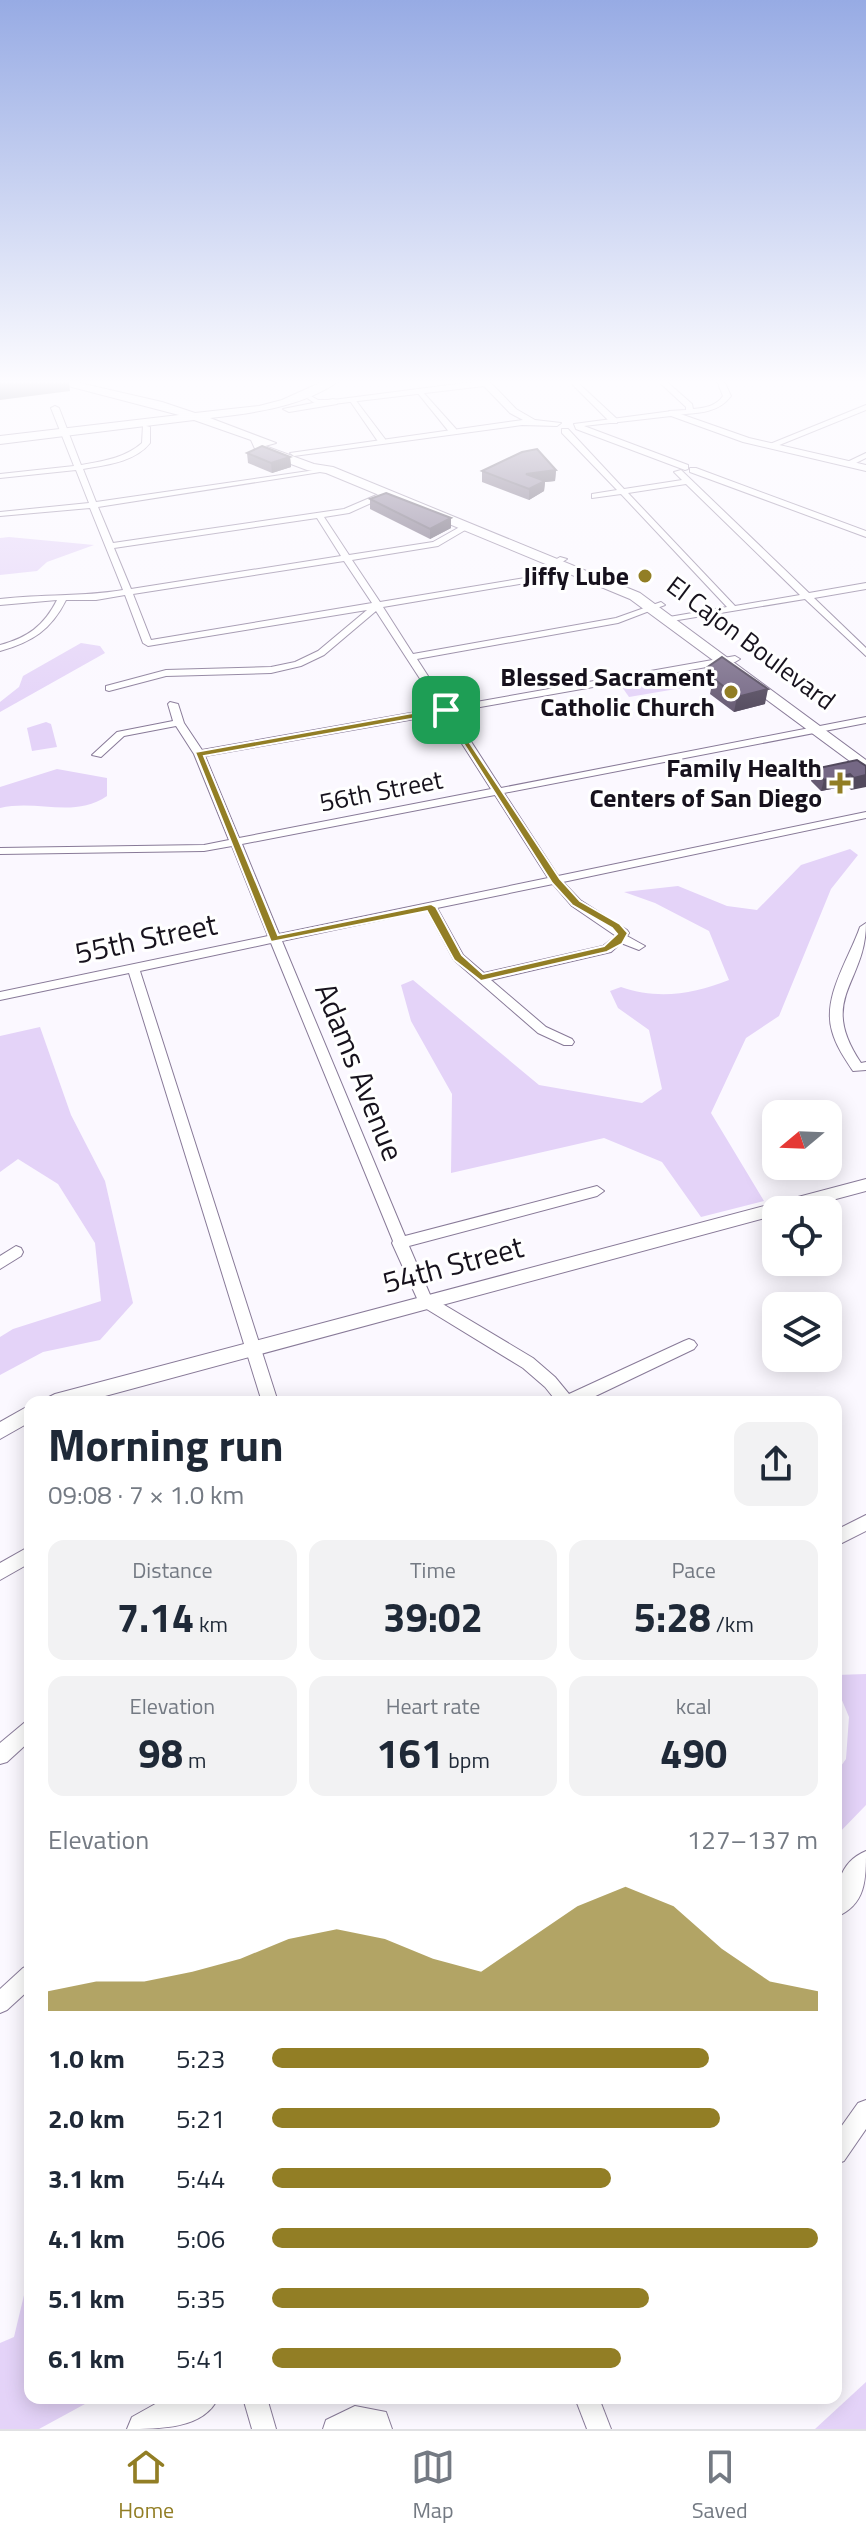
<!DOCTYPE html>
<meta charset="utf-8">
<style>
body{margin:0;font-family:"Titillium Web",sans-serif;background:#f2f2f3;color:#1f2937;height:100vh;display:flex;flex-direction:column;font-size:30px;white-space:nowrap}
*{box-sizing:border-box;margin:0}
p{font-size:26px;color:#747a83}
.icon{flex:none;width:44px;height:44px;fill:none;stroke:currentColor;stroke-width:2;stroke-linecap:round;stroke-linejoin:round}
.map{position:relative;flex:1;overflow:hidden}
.panel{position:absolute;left:24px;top:1396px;width:818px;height:1008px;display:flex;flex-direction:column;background:#fff;border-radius:16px;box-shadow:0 4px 20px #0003}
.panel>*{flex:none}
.needle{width:52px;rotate:251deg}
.controls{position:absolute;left:762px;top:1100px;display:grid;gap:16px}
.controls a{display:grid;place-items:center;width:80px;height:80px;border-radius:16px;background:#fff;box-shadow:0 4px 20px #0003;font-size:40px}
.pin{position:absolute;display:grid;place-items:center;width:68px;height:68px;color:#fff;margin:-34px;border-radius:16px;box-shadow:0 4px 12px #0006}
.round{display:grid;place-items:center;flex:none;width:84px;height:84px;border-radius:16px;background:#f2f2f3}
.overview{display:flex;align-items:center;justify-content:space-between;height:136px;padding:0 24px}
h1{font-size:44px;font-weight:700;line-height:60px}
.metrics{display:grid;grid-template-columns:repeat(3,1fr);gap:12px;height:136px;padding:8px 24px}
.metrics div{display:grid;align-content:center;border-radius:16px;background:#f2f2f3;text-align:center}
.metrics b{font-size:40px;font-weight:700}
.metrics small{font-size:22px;font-weight:400}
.metrics p{font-size:22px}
.chart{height:224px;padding:16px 24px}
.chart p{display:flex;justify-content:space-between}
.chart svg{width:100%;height:144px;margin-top:8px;fill:#927e25;opacity:.7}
ul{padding:0 24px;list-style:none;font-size:26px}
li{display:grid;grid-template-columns:128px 96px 1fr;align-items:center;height:60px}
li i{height:20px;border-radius:10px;background:#927e25}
.tabs{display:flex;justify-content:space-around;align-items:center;height:112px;border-top:2px solid #e0e1e3;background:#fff;font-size:22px;color:#747a83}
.tabs a{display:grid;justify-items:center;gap:4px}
.tabs .on{color:#927e25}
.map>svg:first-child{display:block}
.green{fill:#e4d3f8}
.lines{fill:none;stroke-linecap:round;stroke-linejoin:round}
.minor-casing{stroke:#887a98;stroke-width:2}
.tertiary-casing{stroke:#887a98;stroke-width:2}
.secondary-casing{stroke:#887a98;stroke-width:2}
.primary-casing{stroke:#887a98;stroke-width:2}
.minor{fill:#fff;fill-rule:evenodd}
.tertiary{fill:#fff;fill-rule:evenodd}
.secondary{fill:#fff;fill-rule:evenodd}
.primary{fill:#fff;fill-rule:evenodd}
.wall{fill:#655972}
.shaded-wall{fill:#52495d}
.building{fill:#756885;stroke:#52495d;stroke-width:2}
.route{fill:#927e25;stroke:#fff;stroke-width:2;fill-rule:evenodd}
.poi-dot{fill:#927e25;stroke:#fff;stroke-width:3}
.labels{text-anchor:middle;stroke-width:6;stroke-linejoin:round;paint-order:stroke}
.far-poi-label{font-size:26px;font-weight:bold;fill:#17121d;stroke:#fff;text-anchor:end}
.far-street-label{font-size:26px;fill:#17121d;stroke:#fff}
.street-label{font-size:30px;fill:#17121d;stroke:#fff}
</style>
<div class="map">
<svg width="866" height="2429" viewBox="0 0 866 2429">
<rect width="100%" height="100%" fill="#fbf8ff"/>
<!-- green -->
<g class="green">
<path d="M9 537 94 545 47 562 37 571 0 575V538Z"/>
<path d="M81 643 100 646 105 653 0 712V702L19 687 23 676Z"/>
<path d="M674 678 682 688 629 697 622 687Z"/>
<path d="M46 722 51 724 57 747 32 751 27 728Z"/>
<path d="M57 769 107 778V796C73 819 38 799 0 808V787Z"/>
<path d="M850 849 858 855 831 889 779 1016 746 1038 711 1113 764 1201 701 1217 662 1162 604 1138 451 1173 452 1094 411 1021 401 985 413 980 539 1085 642 1103 662 1089 649 1030 618 1008 610 991 621 987C658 1000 694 994 729 980L709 931 655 903 624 892 678 886 727 906 757 910 801 865Z"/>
<path d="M40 1027 71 1115 105 1181 133 1303 100 1340 43 1352 0 1375V1337L13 1329 101 1301 95 1243 58 1184 18 1159 0 1172V1036Z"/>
<path d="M866 1674V1805L836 1836V1773L846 1759 849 1717 836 1686V1675Z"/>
<path d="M30 2270V2398H96L39 2429H0V2343L14 2337Z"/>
<path d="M866 2382V2429H815Z"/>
</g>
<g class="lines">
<!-- minor casing -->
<g class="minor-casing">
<g id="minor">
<path d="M569 381H576L617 419V423H611Z"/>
<path d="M658 381H666L692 404 693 409C705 408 716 406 723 396L717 381H724L731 396C717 415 693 413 672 415L669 411 686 410V407Z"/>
<path d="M417 390H421L456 429V433H450L417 392Z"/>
<path d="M348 398H354L385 439V443H379Z"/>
<path d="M866 405V410L772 448 765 446Z"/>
<path d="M55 406 59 408 81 465C103 461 125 458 142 443L143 425 150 427V443C135 462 106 465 83 469L96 502 329 468 333 470 98 507 113 543 344 509 386 491H389V495L349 513 324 517 349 555 433 542 465 524 472 526 438 546 352 560 380 602 525 578 560 557 567 559 531 582 383 607 413 654 616 618 661 602 665 605 618 623 417 659 448 707 735 656 740 659 735 662 452 712 501 788 866 717V723L504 793 558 876 866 812V818L563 882 580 900 627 930 629 933 627 936 645 946 639 950 621 943 611 952 491 980 546 1027 572 1039 574 1042 572 1045H564L538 1033 454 960 427 910 282 941 405 1236 597 1186 604 1191 597 1196 409 1246 431 1297 533 1358 555 1377 569 1394 684 1341 689 1339 694 1341 697 1345 694 1349 583 1402H557L545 1387 523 1368 420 1305 392 1243 393 1241 271 943 140 971 278 1402H262L129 973 0 1000V992L268 936 232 846 204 851 0 854V848L204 845 229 840 194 754 176 726 124 736 101 757 92 755 117 732 173 721 168 704 170 702 178 704 184 723 202 750 439 708 376 611 324 655 301 666 271 673 166 676 109 691 106 690V686L166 670 271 667 295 662 318 651 367 610 148 646 143 643 125 595 96 600H66C51 630 32 642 0 651V645C27 638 44 626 57 600L0 605V599C41 594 82 597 123 590L90 508 0 516V512L89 503 76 470 0 478V474L74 466 51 408ZM317 518 341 556 131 589 114 548ZM344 561 372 603 151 640 133 594ZM443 714 491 789 239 838 205 756ZM495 795 548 878 279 934 242 844ZM553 884 572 906 616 936 603 946 484 973 463 955 437 908Z"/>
<path d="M562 429H568L624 489 682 480 674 472 681 470 809 593 866 583V589L814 598 866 648V656L805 599 666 622 665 620 669 617 727 607 621 494 592 498V494L617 490 562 433ZM686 484 800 595 735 606 628 493Z"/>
<path d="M866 453V458L850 466 843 464Z"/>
<path d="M866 923C866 984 817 998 861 1063L866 1062V1070L853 1071C845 1059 836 1046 832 1031 822 997 849 959 860 927Z"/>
<path d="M16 1246 21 1248 23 1252 21 1256 0 1269V1256Z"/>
<path d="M866 1515V1531L836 1546V1530Z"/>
<path d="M30 1546V1563L0 1580V1563Z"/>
<path d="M30 1720V1741L7 1762 0 1764V1743L24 1723Z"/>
<path d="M30 1965V1989L7 2010 0 2013V1989L23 1968Z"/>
<path d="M866 2100V2129L844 2161 836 2164V2134L858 2103Z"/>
<path d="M243 2398H267L276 2429H252Z"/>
<path d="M575 2398H599L611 2429H587Z"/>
<path d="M355 2406 386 2412 392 2429H323L326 2420Z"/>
</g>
</g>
<!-- tertiary casing -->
<g class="tertiary-casing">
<g id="tertiary">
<path d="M480 381H489L516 409 535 420 561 423 557 426 522 425 294 456 290 453 523 420 510 413 484 386 333 404H316L307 398 311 396 318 400H333Z"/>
<path d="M672 411 749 438 866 465V471L743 442 671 416 584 426 688 465V469L685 470 576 429 574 424Z"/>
<path d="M690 468H696L866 531V537L690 472Z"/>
<path d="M866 1179V1191L795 1210H776V1215L83 1402H46L49 1397 55 1394Z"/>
<path d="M30 1405V1422L0 1439V1422Z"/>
</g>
</g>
<!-- secondary casing -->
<g class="secondary-casing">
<g id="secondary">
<path d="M866 1851C866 1879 866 1905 836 1917 836 1890 837 1863 866 1851Z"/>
<path d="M166 2398H218C204 2429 159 2429 127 2429L132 2417Z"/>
</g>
</g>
<!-- primary casing -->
<g class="primary-casing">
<g id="primary">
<path d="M49 381H71L162 402 195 413 259 406 282 400 324 381H339C302 407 254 413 210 418L276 443 265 446 314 464 333 467 640 593 866 760V773L630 599 326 473 307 470 256 451 251 440 194 420 0 444V436L179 415Z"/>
<path d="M333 399 337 400V404L289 412 283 409Z"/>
</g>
</g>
<!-- minor -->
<use href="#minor" class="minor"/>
<!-- tertiary -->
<use href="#tertiary" class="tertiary"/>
<!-- secondary -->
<use href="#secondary" class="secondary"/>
<!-- primary -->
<use href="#primary" class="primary"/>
</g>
<!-- wall -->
<g class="wall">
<path d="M247 453 290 457 291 467 272 473 248 463Z"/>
<path d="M556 470 555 481 545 482 544 491 529 500 482 482V471Z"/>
<path d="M370 499 451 528 430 539 370 509Z"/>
<path d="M706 668 765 704 734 712 710 694 711 689 704 683Z"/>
<path d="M866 766 851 790 847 786 821 791 811 781 814 769Z"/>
</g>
<!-- shaded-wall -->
<g class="shaded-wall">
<path d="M21 381H69L70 391 0 400V384Z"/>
<path d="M290 457 291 467 272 473 271 463Z"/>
<path d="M556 470 555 481 545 482 544 491 529 500V489L526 474Z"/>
<path d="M451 518V528L430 539V529Z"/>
<path d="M768 689 765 704 734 712 737 697Z"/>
<path d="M850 774 847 786 821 791 824 780Z"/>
<path d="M866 775V787L851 790 854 778Z"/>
</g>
<!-- building -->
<g class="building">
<path d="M0 381H21L0 384Z"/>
<path d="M262 446 290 457 271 463 247 453Z"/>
<path d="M537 449 556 470 526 474 545 481 529 489 482 471 522 452Z"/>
<path d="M386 493 451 518 430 529 370 499Z"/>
<path d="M722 657 768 689 737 697 713 678 715 675 706 668Z"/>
<path d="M857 760 866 766V775L854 778 850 774 824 780 814 769Z"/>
</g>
<!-- sky -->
<linearGradient id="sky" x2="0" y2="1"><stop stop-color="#97abe4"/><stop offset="0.53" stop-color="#fdfcff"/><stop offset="1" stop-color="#fdfcff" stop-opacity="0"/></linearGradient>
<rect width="866" height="721" fill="url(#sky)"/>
<!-- route -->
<path class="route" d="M446 707 560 879 580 901 620 924 628 933 622 944 607 952 481 981 454 960 427 911 271 942 195 752ZM444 713 552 883 572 905 612 928 617 934 604 946 483 974 462 955 436 907 431 904 278 935 204 756Z"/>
<!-- markers -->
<g class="poi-dot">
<circle cx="645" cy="576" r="8"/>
<circle cx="731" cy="692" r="8"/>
<path d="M836 771h8v8h8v8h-8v8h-8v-8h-8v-8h8z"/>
</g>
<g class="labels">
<!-- far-poi labels -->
<g class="far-poi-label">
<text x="629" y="585">Jiffy Lube</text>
<text x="715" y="686">Blessed Sacrament<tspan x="715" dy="30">Catholic Church</tspan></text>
<text x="822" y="777">Family Health<tspan x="822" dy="30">Centers of San Diego</tspan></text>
</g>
<!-- far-street labels -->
<g class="far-street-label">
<text transform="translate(751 643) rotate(37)" y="9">El Cajon Boulevard</text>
<text transform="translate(381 791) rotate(-11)" y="9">56th Street</text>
</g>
<!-- street labels -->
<g class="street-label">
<text transform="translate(146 939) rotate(-12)" y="10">55th Street</text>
<text transform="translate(359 1072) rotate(68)" y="10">Adams Avenue</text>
<text transform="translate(453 1265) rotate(-15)" y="10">54th Street</text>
</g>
</g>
</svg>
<div class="controls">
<a><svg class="needle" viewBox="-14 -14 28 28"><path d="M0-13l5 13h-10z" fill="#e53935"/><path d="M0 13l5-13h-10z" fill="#747a83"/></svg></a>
<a><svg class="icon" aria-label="locate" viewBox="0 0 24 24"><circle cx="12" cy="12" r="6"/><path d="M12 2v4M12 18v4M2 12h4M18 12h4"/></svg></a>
<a><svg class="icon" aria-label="layers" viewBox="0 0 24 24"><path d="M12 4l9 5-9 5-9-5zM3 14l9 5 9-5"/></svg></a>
</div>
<div class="pin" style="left:446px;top:710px;background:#1e9e55"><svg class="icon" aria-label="arrive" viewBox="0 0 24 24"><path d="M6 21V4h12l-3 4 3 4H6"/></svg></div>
<section class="panel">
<div class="overview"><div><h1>Morning run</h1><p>09:08 · 7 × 1.0 km</p></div><a class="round"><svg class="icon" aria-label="share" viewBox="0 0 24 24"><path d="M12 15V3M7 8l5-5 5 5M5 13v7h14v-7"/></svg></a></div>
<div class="metrics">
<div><p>Distance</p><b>7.14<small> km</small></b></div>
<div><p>Time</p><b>39:02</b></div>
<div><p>Pace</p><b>5:28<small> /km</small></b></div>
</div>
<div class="metrics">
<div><p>Elevation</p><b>98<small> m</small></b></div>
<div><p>Heart rate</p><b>161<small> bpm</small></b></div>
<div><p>kcal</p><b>490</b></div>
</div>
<div class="chart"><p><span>Elevation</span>127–137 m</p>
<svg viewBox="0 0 160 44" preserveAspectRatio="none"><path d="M0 44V38L10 35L20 35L30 32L40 28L50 22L60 19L70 22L80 28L90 32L100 22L110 12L120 6L130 12L140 25L150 35L160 38V44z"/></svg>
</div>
<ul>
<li><b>1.0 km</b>5:23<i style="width:80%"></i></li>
<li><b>2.0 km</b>5:21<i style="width:82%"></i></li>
<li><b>3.1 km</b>5:44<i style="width:62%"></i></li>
<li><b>4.1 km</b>5:06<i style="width:100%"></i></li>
<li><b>5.1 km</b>5:35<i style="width:69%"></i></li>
<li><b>6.1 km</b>5:41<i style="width:64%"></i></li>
</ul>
</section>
</div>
<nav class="tabs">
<a class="on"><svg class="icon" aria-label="home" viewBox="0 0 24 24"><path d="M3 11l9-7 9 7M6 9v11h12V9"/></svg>Home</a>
<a><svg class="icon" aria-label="map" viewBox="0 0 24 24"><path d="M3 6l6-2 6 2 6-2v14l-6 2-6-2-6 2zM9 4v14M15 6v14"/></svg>Map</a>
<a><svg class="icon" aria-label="saved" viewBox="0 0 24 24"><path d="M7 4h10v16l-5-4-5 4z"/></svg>Saved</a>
</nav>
